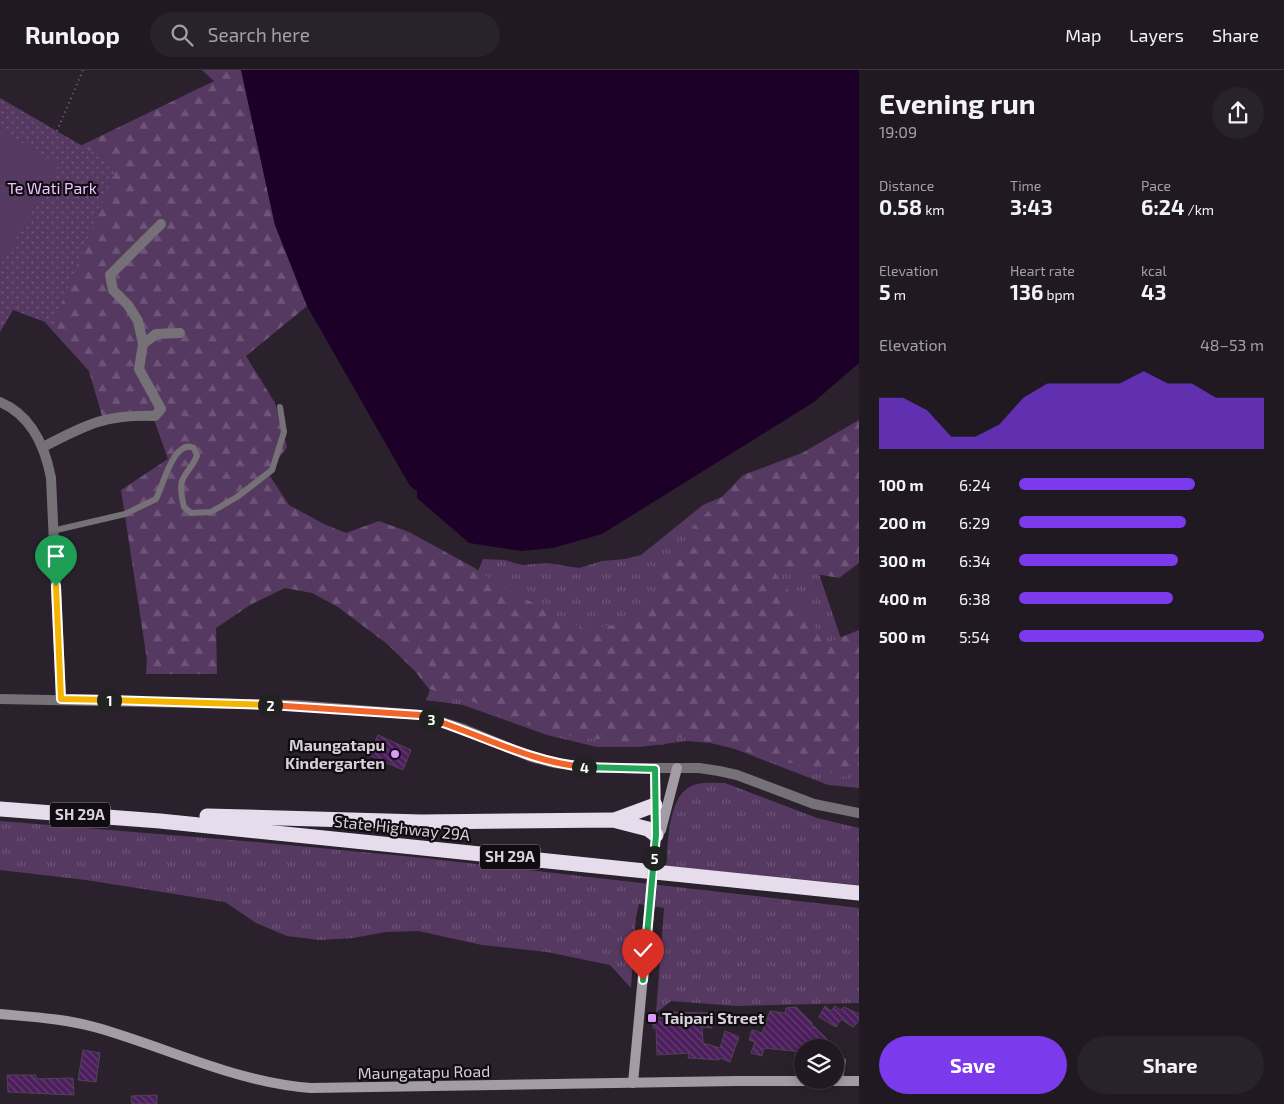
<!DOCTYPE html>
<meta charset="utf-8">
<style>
body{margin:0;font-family:"Exo 2",sans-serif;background:#28222a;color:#f1f3f6;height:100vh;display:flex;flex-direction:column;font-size:19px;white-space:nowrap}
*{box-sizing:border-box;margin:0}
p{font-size:16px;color:#a2a0a5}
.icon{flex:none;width:28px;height:28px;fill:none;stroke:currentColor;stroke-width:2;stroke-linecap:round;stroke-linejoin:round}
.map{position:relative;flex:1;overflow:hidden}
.details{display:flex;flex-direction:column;background:#201922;width:425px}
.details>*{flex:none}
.buttons{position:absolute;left:794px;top:969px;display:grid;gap:10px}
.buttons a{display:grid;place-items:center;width:50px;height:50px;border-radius:50%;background:#201922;box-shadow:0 2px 12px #0003,0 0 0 1px #3d3840;font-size:25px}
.pin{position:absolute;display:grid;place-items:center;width:42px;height:42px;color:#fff;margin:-51px -21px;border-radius:50% 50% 50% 0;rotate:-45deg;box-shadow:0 0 5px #0007}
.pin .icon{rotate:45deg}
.km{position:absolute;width:25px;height:25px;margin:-12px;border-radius:50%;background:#222;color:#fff;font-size:14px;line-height:25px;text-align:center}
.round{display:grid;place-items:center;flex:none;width:52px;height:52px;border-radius:26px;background:#28222a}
.summary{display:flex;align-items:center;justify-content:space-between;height:85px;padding:0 20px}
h1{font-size:28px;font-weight:700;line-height:38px}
.metrics{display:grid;grid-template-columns:repeat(3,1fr);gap:8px;height:85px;padding:5px 20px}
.metrics div{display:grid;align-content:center}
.metrics b{font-size:21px;font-weight:700}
.metrics small{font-size:14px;font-weight:400}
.metrics p{font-size:14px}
.chart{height:140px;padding:10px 20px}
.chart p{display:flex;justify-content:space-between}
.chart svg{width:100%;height:90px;margin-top:5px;fill:#7c3aed;opacity:.7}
.action{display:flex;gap:10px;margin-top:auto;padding:10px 20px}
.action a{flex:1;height:58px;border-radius:30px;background:#7c3aed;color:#fff;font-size:20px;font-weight:700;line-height:58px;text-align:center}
.action a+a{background:#28222a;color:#f1f3f6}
ul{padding:0 20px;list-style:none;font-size:16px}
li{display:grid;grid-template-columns:80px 60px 1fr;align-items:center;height:38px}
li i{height:12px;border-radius:6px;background:#7c3aed}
header{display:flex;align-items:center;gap:30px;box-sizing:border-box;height:70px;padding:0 25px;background:#201922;border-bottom:1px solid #3d3840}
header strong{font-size:24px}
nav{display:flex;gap:28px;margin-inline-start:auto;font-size:18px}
.search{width:350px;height:45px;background:#28222a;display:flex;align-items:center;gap:12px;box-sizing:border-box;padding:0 18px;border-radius:28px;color:#a2a0a5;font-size:19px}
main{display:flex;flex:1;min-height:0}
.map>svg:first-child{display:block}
.grass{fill:url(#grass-tufts)}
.forest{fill:url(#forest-firs)}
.park{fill:url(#park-dots)}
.pitch{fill:#563961}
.water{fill:#1d0028}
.building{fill:url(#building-back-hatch);stroke:#4f4552}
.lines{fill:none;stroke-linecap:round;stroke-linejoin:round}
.path{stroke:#756e78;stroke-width:2;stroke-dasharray:1 4;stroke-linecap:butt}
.lane{stroke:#757177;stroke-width:6}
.street{stroke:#757177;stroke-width:10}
.secondary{stroke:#a39ca6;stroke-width:10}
.highway{stroke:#e7dcec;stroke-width:15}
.secondary-bridge{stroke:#a39ca6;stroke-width:10}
.split-1-casing{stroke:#fff;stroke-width:10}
.split-2-casing{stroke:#fff;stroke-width:10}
.split-3-casing{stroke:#fff;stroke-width:10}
.split-4-casing{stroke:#fff;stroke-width:10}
.split-5-casing{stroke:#fff;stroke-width:10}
.split-6-casing{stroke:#fff;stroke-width:10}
.split-1{stroke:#f5b400;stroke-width:6}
.split-2{stroke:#f5b400;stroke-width:6}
.split-3{stroke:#f0652b;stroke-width:6}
.split-4{stroke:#f0652b;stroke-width:6}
.split-5{stroke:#22a559;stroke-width:6}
.split-6{stroke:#22a559;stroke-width:6}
.poi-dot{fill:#db99f5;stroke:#100c12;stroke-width:2}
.labels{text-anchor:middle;stroke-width:4.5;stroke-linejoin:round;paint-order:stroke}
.shield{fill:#100c12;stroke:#9b959d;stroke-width:1}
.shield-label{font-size:15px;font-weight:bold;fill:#d6d0d8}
.park-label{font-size:16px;fill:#eac2fa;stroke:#100c12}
.poi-label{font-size:16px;font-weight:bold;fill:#d6d0d8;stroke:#100c12;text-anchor:end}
.street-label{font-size:16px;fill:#d6d0d8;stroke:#100c12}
</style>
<header>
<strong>Runloop</strong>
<div class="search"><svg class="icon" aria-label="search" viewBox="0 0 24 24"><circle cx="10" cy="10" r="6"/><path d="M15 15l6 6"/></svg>Search here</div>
<nav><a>Map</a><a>Layers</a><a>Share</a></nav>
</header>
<main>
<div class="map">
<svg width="859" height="1034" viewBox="0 0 859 1034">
<defs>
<pattern id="grass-tufts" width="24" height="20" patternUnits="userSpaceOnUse" patternTransform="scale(1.25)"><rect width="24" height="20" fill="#563961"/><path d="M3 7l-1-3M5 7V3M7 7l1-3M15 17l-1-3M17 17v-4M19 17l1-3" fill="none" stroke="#6e5577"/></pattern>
<pattern id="forest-firs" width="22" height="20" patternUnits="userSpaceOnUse" patternTransform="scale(1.25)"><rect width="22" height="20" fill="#563961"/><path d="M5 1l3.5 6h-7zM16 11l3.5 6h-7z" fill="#6e5577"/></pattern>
<pattern id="park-dots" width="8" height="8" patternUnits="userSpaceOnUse" patternTransform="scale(1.25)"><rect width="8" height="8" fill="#563961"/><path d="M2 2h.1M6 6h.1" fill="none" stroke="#6e5577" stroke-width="1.8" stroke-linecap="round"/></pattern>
<pattern id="building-back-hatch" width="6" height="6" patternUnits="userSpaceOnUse" patternTransform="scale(1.25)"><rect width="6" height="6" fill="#4c1e5c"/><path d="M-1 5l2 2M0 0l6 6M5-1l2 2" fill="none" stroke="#653e73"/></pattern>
</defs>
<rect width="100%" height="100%" fill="#2a212d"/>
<!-- grass -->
<g class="grass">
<path d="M784 400 859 622V718L828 715 722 674 687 671 639 677H597L547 665 463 635 426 630 483 489 505 490 522 495 547 493 579 498 602 491 625 489 641 485 703 435Z"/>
<path d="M725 713 817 748 859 758V815L666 796C669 771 667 721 697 714 706 712 716 713 725 713Z"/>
<path d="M0 751 257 772 424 788 859 838V933L736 936 671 931 656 943 664 838 639 834 636 847 631 918 610 895 547 882 482 875 418 861 386 862 353 868 320 870 287 866 256 853 225 832 86 810 0 800Z"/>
</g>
<!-- forest -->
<path class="forest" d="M202 0H241L275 155 307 236 246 286 275 333 287 377 268 403 289 435 324 454 346 463 379 451 409 462 473 497 506 519 584 559 628 553 652 533 665 500 696 454 743 405 802 383 859 350V493L839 508 770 496 814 554 824 574 859 560V686L851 694 847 707 691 668C679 666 673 667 663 675L575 667 509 650 470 630 429 619 414 600 386 573 338 537 312 523 285 518 250 535 216 558 217 604H146L147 590 121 420 168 389 152 344 104 353 89 301 23 228 78 77 214 11Z"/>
<!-- park -->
<path class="park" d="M0 28 117 96 53 255 13 240 0 262Z"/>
<!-- pitch -->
<path class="pitch" d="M0 59 59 95 0 196Z"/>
<!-- water -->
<path class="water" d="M241 0H859V293L814 332 602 464 553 478 521 481 469 473 417 428V421L410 416 307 236 275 155Z"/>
<!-- building -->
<g class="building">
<path d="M378 665 411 680 403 700 369 685Z"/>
<path d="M825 936 831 941 835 936 840 940 844 937 859 944V951L853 957 841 949 836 957 819 947Z"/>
<path d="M796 937 812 953 813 959 814 956 836 978H802V982L764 978 762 986 751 983 755 972 749 970 752 960 762 963 770 941 785 943 786 938Z"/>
<path d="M662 942 712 943V958L702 957 703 973 720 978 725 961 739 967 730 992 720 988 719 990 688 988 689 983 657 985 656 958H653V948L662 947Z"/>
<path d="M83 980 100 983 96 1012 78 1010Z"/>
<path d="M7 1005H36V1009L73 1008 74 1025 8 1022Z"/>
<path d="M157 1025V1034H132L131 1026Z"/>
</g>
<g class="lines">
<!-- path -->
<path class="path" d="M57 61 83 0"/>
<!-- lane -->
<g class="lane">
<path d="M52 461 125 444 156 429C163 416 174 368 194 378L197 386C186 410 176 403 184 437L191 443 211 442 237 427 272 400 284 362 280 337"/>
<path d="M840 1010 843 991"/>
</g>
<!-- street -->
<g class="street">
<path d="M143 274 138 251 128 235 113 220 110 205 161 154"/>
<path d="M0 332C31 345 45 376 51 408L61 629"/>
<path d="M43 377C86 355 104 344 155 346L161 339 139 299 143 274 156 264 180 263"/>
<path d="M0 629 296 635 420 645 464 659 531 687 554 693 600 698H699L719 701 737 705 814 734 859 743"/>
</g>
<!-- secondary -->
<g class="secondary">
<path d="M655 699 656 768"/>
<path d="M656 765 661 760 677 698"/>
<path d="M0 944C33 947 67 949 98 958 171 979 235 1012 311 1018L736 1011H859"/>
<path d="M633 1013 648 852"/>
</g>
<!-- highway -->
<g class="highway">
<path d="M0 739 160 751 859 823"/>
<path d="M207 746 421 752 613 750 648 759 656 765"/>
<path d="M617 749 655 735"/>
</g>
<!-- secondary-bridge -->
<path class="secondary-bridge" d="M648 852 655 777"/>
</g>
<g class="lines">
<!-- split-1 casing -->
<g class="split-1-casing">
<path id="split-1" d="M56 516 61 629 109 630"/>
</g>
<!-- split-2 casing -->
<g class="split-2-casing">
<path id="split-2" d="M109 630 270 635"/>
</g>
<!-- split-3 casing -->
<g class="split-3-casing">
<path id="split-3" d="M270 635 420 645 431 649"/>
</g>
<!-- split-4 casing -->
<g class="split-4-casing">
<path id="split-4" d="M431 649C482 665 530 692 584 697"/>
</g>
<!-- split-5 casing -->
<g class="split-5-casing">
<path id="split-5" d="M584 697 655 699 656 765 654 788"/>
</g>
<!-- split-6 casing -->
<g class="split-6-casing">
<path id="split-6" d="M643 910 654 788"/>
</g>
<!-- split-1 -->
<use href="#split-1" class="split-1"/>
<!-- split-2 -->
<use href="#split-2" class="split-2"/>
<!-- split-3 -->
<use href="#split-3" class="split-3"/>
<!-- split-4 -->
<use href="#split-4" class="split-4"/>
<!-- split-5 -->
<use href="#split-5" class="split-5"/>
<!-- split-6 -->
<use href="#split-6" class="split-6"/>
</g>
<!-- markers -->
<g class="poi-dot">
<circle cx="395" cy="684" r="5"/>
<rect x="647" y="943" width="10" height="10" rx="2.5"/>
</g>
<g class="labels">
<!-- shield labels -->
<g class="shield">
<rect x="50" y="732.5" width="60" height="25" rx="4"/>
<rect x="480" y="774.5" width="60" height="25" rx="4"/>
</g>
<g class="shield-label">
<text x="80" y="750">SH 29A</text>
<text x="510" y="792">SH 29A</text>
</g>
<!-- park labels -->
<g class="park-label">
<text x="52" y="124">Te Wati Park</text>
</g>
<!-- poi labels -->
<g class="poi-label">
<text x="385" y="681">Maungatapu<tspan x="385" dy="18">Kindergarten</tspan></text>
<text x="662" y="954" text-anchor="start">Taipari Street</text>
</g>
<!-- street labels -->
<g class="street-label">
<text transform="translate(402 758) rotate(6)" y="6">State Highway 29A</text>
<text transform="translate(424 1002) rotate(-1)" y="6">Maungatapu Road</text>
</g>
</g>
</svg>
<div class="buttons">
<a><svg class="icon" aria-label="layers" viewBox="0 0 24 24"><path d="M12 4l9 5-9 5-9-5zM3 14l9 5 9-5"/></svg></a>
</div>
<div class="pin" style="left:56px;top:516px;background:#1e9e55"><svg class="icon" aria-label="arrive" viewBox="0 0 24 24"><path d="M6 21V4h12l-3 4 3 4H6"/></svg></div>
<div class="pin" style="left:643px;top:910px;background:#d93025"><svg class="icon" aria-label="check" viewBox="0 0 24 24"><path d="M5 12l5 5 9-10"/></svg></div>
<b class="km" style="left:109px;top:630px">1</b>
<b class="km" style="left:270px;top:635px">2</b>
<b class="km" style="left:431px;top:649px">3</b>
<b class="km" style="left:584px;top:697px">4</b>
<b class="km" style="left:654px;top:788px">5</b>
</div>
<section class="details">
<div class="summary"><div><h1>Evening run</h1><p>19:09</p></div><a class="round"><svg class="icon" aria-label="share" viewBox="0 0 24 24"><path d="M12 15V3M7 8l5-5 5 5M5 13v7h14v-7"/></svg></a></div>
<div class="metrics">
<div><p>Distance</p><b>0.58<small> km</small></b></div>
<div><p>Time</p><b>3:43</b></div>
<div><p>Pace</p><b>6:24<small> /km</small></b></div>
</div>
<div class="metrics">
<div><p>Elevation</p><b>5<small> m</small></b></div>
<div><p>Heart rate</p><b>136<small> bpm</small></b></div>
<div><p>kcal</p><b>43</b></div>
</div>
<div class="chart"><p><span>Elevation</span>48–53 m</p>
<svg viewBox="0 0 160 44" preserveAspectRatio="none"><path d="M0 44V19L10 19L20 25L30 38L40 38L50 32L60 19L70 12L80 12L90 12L100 12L110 6L120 12L130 12L140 19L150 19L160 19V44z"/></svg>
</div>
<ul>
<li><b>100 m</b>6:24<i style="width:72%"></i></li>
<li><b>200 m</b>6:29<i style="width:68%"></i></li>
<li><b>300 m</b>6:34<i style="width:65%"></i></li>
<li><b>400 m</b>6:38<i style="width:63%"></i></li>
<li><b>500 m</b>5:54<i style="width:100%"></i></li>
</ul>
<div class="action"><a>Save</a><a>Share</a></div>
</section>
</main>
